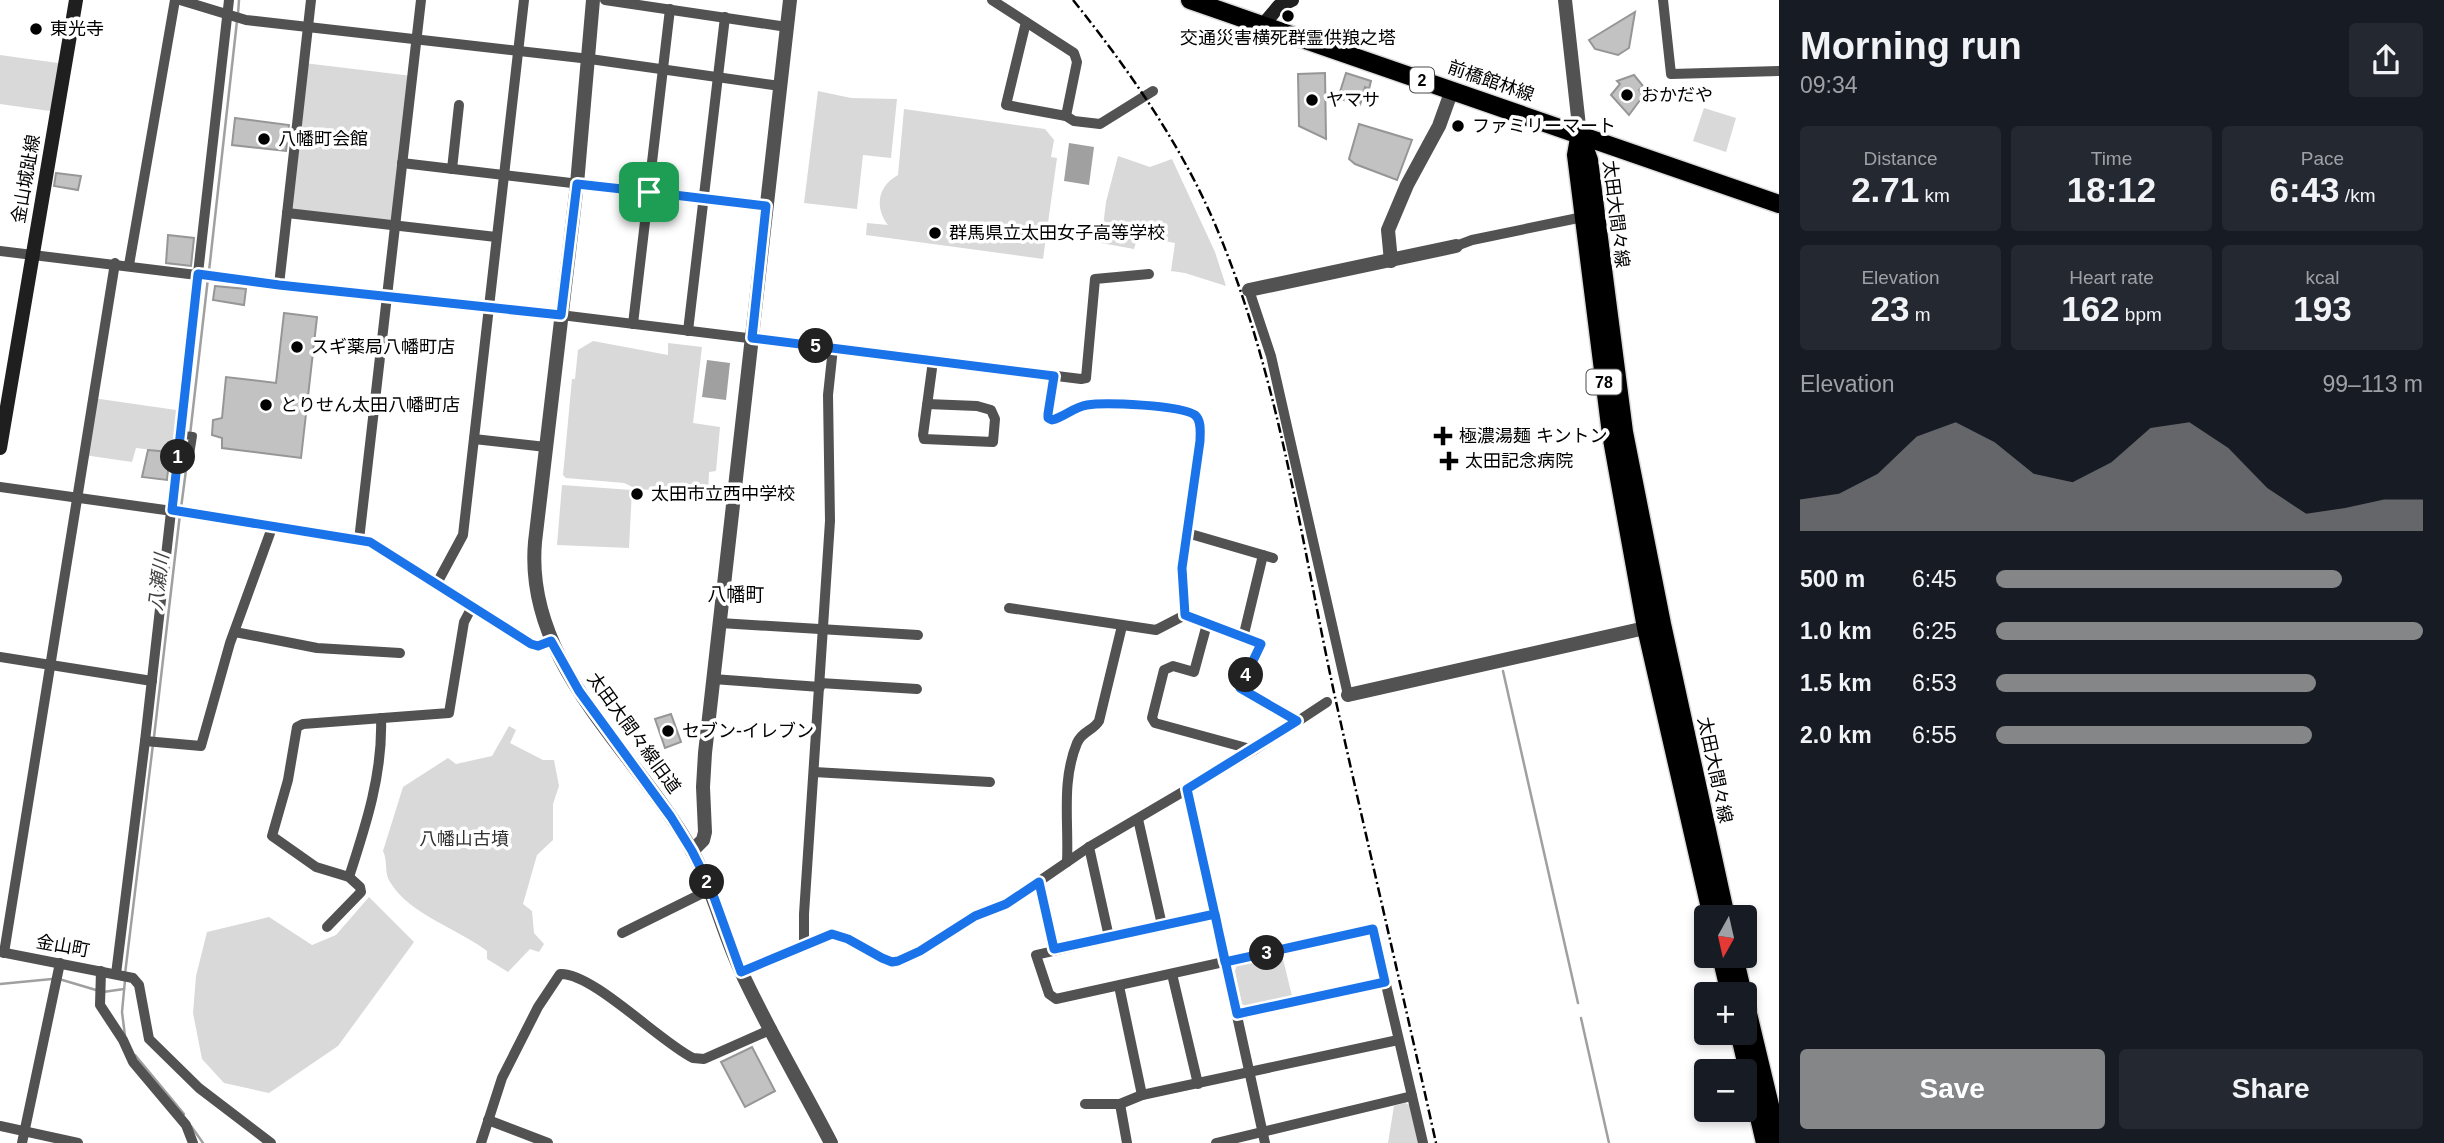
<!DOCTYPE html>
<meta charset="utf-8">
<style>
body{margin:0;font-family:Helvetica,"Noto Sans JP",sans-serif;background:#242831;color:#f1f3f6;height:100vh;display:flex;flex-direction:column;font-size:26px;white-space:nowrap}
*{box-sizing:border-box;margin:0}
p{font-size:23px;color:#9ea1a6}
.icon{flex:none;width:38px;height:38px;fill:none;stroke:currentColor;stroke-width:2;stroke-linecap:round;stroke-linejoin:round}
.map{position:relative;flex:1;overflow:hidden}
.details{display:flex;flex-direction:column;background:#171b24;width:665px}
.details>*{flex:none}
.needle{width:46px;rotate:188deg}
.fabs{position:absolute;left:1694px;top:905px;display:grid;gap:14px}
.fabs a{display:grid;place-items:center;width:63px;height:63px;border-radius:7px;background:#171b24;box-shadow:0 4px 10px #0003;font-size:35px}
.pin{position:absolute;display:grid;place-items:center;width:60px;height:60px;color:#fff;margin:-30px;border-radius:14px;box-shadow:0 4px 10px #0006}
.km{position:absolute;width:35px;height:35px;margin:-18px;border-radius:50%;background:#222;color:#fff;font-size:19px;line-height:35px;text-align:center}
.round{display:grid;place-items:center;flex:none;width:74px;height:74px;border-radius:7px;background:#242831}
.headline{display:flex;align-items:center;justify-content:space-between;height:119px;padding:0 21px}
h1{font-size:38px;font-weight:600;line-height:52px}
.figures{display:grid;grid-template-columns:repeat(3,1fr);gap:10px;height:119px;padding:7px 21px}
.figures div{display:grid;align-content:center;border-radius:7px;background:#242831;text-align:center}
.figures b{font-size:35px;font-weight:600}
.figures small{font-size:19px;font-weight:400}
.figures p{font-size:19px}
.chart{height:196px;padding:14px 21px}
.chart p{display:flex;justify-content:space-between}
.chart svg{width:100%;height:126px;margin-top:7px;fill:#858687;opacity:.7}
.action{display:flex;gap:14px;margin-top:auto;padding:14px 21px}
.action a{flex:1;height:80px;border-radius:7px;background:#858687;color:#fff;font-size:28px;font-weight:600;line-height:80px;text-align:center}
.action a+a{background:#242831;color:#f1f3f6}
ul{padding:0 21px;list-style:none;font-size:23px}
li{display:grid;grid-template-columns:112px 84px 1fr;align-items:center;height:52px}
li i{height:18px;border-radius:9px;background:#858687}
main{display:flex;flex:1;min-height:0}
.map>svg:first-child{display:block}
.green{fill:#d9d9d9}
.water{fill:#a0a0a0}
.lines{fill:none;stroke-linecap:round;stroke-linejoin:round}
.stream{stroke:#a0a0a0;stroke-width:2.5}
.building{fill:#c2c2c2;stroke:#969696;stroke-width:2}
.primary-casing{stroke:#dbdbdb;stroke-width:21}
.pedestrian{stroke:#525252;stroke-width:8}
.minor{stroke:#525252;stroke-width:10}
.tertiary{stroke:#525252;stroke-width:14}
.secondary{stroke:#1f1f1f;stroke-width:14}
.primary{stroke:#000;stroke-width:18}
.rail{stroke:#000;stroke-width:2.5;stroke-dasharray:10 3.5 2 3.5;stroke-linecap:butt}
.route-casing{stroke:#fff;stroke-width:14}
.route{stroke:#1a73e8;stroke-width:9}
.poi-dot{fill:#000;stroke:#fff;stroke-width:2.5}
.labels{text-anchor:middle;stroke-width:7;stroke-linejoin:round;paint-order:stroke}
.shield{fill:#fff;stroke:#4c4c4c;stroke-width:2}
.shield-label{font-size:16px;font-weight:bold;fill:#000}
.poi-label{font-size:18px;fill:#000;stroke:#fff;text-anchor:start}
.street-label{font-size:18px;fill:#000;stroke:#fff}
.park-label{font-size:18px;fill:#303030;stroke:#fff}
.water-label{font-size:19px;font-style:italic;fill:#414141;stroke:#fff}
.neighbourhood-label{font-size:19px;fill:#000;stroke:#fff}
</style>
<main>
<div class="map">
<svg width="1779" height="1143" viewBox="0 0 1779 1143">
<rect width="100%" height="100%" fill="#fff"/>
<!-- green -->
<g class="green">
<path d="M0 55 65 64 57 112 0 104Z"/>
<path d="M304 63 412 76 395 225 287 213Z"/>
<path d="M818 91 851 98 897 99 891 158 863 155 857 209 804 203Z"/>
<path d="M1704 108 1736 118 1726 152 1693 141Z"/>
<path d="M904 109 1045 129 1054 140 1051 157 1057 158 1043 259 866 235 867 223 888 225C874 207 878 186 898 175Z"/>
<path d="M1118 156 1150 167 1172 159 1215 252 1226 286 1185 273 1171 271 1175 243 1138 236 1134 249 1101 243 1106 202Z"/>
<path d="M593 341 668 355V343L702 347 693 423 720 427 716 471 709 472 708 494 637 489 624 483 566 478 563 475 572 379H575L578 350Z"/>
<path d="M93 398 183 411 178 453 136 448 132 462 84 455Z"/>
<path d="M562 485 632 490 629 548 557 545Z"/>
<path d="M509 726 516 730 510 743 543 760H554L559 786 553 804V840L537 855 523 904 532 911 534 933 544 944 539 952 530 949 508 972 487 959V951C457 928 410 915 390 882 384 873 388 861 383 851L403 787 448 758 456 764 492 756Z"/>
<path d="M369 897 414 942 338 1046 269 1093 224 1083 202 1059 193 1013 196 976 207 932 269 917 312 945 336 935Z"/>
<path d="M1282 955 1292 996 1246 1006 1242 1004 1235 971 1237 964Z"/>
<path d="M1405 1103 1410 1105 1418 1143H1388L1394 1106Z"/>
</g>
<!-- water -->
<g class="water">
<path d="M1069 143 1094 147 1089 185 1064 181Z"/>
<path d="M707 360 730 363 726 400 702 397Z"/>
</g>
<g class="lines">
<!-- stream -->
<g class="stream">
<path d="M238 14 239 0"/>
<path d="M209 271 237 21"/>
<path d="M190 435 208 278"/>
<path d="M181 508 188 455"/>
<path d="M1503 671 1578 1003"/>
<path d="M154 737 180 514"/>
<path d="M125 974 153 744"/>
<path d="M59 979 96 990"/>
<path d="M125 980 122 1012 125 1036"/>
<path d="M0 984 52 979"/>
<path d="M103 992 124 989"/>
<path d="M1581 1018 1609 1143"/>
<path d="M135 1055 184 1114"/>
<path d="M191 1126 203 1143"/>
</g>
</g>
<!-- building -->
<g class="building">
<path d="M1635 12 1629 48 1618 55 1595 49 1589 40Z"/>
<path d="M1325 73 1326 139 1299 126 1298 74Z"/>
<path d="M1346 73 1371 81 1369 89 1365 87 1360 105 1338 98Z"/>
<path d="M1634 75 1643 86 1639 90 1643 96 1629 115 1611 95 1620 84 1617 81Z"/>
<path d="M235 118 289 125 286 151 232 145Z"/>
<path d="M1359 124 1412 140 1397 180 1355 164 1349 159Z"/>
<path d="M56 173 81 176 78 190 54 186Z"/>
<path d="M168 235 194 238 191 266 166 263Z"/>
<path d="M215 286 246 289 244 305 213 300Z"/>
<path d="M284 313 317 317 301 458 222 448V438L212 435 213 420 222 418 226 377 276 383Z"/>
<path d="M148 450 170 452 167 480 142 477Z"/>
<path d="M671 714 681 742 665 748 655 719Z"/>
<path d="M752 1047 775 1091 745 1107 721 1062Z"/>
</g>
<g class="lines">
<!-- primary casing -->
<g class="primary-casing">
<g id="primary">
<path d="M1190 0 1779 204"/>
<path d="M1580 135 1589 160 1624 432 1662 624 1726 917"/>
<path d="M1579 138 1576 155 1611 434 1646 628 1712 917"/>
<path d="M1721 956 1730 994"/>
<path d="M1734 956 1743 994"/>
<path d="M1745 1001 1779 1143"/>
<path d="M1739 1032 1765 1143"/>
</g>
</g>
<!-- pedestrian -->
<path class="pedestrian" d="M182 435 193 436 190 455 180 454Z"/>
<!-- minor -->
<g class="minor">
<path d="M180 0 246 20 590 59 780 86"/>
<path d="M605 0 787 27"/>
<path d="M992 0 1074 53 1077 62 1066 116 1074 121 1100 124 1153 91"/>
<path d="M1663 0 1671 74 1779 71"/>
<path d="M1026 22 1006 105 1066 116"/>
<path d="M402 163 766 206"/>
<path d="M452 169 459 105"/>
<path d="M287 213 496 237"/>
<path d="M1456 246 1472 240 1583 217"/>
<path d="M0 251 279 285 488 306 1081 379 1086 378 1095 279 1149 274"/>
<path d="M129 265 175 0"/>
<path d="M279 285 311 0"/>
<path d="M1249 290 1271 356 1348 695"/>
<path d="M633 324 670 9"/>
<path d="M688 331 725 17"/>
<path d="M1054 376 1048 414V418L1052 420 1081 407 1093 404C1113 405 1187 401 1197 419 1201 425 1200 434 1200 441L1182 568 1185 615"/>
<path d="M927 404 977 406 991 410 995 419 993 442 924 439 923 435 933 361"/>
<path d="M474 439 546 447"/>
<path d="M0 487 273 525 370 542 531 644 538 646 551 641"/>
<path d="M1194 535 1273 558"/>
<path d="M359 540 421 0"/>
<path d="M436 585 463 535 524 0"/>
<path d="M1009 608 1156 630 1185 615 1261 644 1240 688 1297 721"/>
<path d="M720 623 918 635"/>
<path d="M1207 624 1194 672 1173 666 1164 670 1152 718 1155 723 1254 750"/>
<path d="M235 632 317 648 400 653"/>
<path d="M1243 638 1263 555"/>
<path d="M0 657 152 681"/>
<path d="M713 679 820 687"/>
<path d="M820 683 917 689"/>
<path d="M145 741 201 746 230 643 273 525"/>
<path d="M814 772 990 782"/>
<path d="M1187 789 1265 1143"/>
<path d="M1138 819 1162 925"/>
<path d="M1089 847 1109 937"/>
<path d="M1067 862C1069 822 1061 782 1077 743 1082 731 1093 731 1099 721L1122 626"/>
<path d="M349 877C366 825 383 773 381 718"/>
<path d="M1039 882 1054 949"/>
<path d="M1215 914 1036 955 1049 994 1056 999 1373 929 1423 1143"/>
<path d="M327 927 361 892 360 887 349 877 316 867 272 836 288 780 297 727 303 724 449 713 464 622 472 607"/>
<path d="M622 933 711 889"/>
<path d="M804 944V914L830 521 828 395 833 348"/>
<path d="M0 952 133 978 139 985 149 1039 199 1088 271 1143"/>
<path d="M4 953 115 263"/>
<path d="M101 971 100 1005 123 1040 133 1062 186 1125 193 1143"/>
<path d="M741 973 832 934 848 939 892 962 920 951 975 916 1006 904 1089 847 1254 750 1327 702"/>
<path d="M116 974 145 741 229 0"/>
<path d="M1172 974 1198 1084"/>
<path d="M1119 986 1142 1095"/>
<path d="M1237 1014 1385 982"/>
<path d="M1085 1104H1120L1142 1095 1398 1040"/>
<path d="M1120 1104 1127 1143"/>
<path d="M488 1120 548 1143"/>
<path d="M0 1126 78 1143"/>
<path d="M22 1143 60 963"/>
<path d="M481 1143 502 1078 538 1007 560 974C592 972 660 1042 693 1058L704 1059 772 1029"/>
<path d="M1216 1143 1412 1096"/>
</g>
<!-- tertiary -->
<g class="tertiary">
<path d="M593 0 577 184 535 542C524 666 637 751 692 851 713 889 722 930 740 969 767 1028 801 1085 831 1143"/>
<path d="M1565 0 1580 135"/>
<path d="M1391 261 1388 230 1407 185 1439 126 1452 90"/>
<path d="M1249 290 1456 246"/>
<path d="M1348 695 1654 626"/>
<path d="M692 851 703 840 705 832 703 787 705 753 790 0"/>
</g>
<!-- secondary -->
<g class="secondary">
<path d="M1263 25 1279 6 1292 0"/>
<path d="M0 448 76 0"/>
</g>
<!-- primary -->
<use href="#primary" class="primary"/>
<!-- rail -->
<path class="rail" d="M1073 0C1126 66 1176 137 1211 215 1278 367 1300 536 1335 697 1368 846 1403 994 1436 1143"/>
</g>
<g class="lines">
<!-- route casing -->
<g class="route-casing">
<path id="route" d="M649 192 577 184 561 315 279 285 198 274 172 510 370 542 531 644 538 646 551 641 579 691 671 817 692 851 711 889 741 972 832 934 848 939 882 958 892 962 898 961 920 951 975 916 1006 904 1039 882 1054 949 1215 914 1225 962 1373 929 1385 982 1237 1014C1221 939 1204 864 1187 789L1297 721 1240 688 1261 644 1185 615 1182 568 1200 441C1200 433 1202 421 1195 415 1181 405 1104 402 1087 405 1074 407 1064 417 1052 420L1048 418V414L1054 376 752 338 766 206 649 192"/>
</g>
<!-- route -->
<use href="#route" class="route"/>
</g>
<!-- markers -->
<g class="poi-dot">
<circle cx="1288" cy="16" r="7"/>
<circle cx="36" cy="29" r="7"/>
<circle cx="1627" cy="95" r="7"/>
<circle cx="1312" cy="100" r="7"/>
<circle cx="1458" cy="126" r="7"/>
<circle cx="264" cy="139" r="7"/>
<circle cx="935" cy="233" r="7"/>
<circle cx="297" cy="347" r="7"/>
<circle cx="266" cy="405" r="7"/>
<path d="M1439.5 425.5h7v7h7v7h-7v7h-7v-7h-7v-7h7z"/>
<path d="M1445.5 450.5h7v7h7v7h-7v7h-7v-7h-7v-7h7z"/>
<circle cx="637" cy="494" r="7"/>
<circle cx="668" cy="731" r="7"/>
</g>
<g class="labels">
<!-- shield labels -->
<g class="shield">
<rect x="1410" y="67.5" width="24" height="25" rx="5"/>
<rect x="1586.5" y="369.5" width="35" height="25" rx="5"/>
</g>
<g class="shield-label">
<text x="1422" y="86">2</text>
<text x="1604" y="388">78</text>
</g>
<!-- poi labels -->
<g class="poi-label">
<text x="50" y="35">東光寺</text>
<text x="1288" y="44" text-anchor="middle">交通災害横死群霊供羪之塔</text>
<text x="1641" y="101">おかだや</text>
<text x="1326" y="106">ヤマサ</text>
<text x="1472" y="132">ファミリーマート</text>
<text x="278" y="145">八幡町会館</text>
<text x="949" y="239">群馬県立太田女子高等学校</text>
<text x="311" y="353">スギ薬局八幡町店</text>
<text x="280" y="411">とりせん太田八幡町店</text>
<text x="1459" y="442">極濃湯麺 キントン</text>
<text x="1465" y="467">太田記念病院</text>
<text x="651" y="500">太田市立西中学校</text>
<text x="682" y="737">セブン-イレブン</text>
</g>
<!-- street labels -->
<g class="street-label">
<text transform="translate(1491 81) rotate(19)" y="6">前橋館林線</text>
<text transform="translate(26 179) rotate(-80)" y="6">金山城趾線</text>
<text transform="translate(1616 214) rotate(83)" y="6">太田大間々線</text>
<text transform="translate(634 733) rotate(54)" y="6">太田大間々線旧道</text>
<text transform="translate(1715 770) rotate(78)" y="6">太田大間々線</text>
<text transform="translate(63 946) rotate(10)" y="6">金山町</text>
</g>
<!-- park labels -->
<g class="park-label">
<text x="464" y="845">八幡山古墳</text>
</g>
<!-- water labels -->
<g class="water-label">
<text transform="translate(158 582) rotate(-83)" y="7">八瀬川</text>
</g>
<!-- neighbourhood labels -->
<g class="neighbourhood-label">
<text x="736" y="601">八幡町</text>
</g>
</g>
</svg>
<div class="fabs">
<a><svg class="needle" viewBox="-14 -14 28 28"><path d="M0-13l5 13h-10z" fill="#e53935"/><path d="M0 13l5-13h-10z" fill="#9ea1a6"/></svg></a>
<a>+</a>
<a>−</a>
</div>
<div class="pin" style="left:649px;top:192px;background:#1e9e55"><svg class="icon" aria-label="arrive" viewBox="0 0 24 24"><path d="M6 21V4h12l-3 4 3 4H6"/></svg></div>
<b class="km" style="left:178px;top:457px">1</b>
<b class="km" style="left:707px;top:882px">2</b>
<b class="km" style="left:1267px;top:953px">3</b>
<b class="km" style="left:1246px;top:675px">4</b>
<b class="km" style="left:816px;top:346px">5</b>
</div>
<section class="details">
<div class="headline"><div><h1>Morning run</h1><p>09:34</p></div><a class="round"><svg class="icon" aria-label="share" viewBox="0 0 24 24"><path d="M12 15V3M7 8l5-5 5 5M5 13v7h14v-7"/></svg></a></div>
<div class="figures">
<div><p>Distance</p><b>2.71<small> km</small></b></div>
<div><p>Time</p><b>18:12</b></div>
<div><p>Pace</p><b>6:43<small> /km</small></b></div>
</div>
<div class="figures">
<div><p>Elevation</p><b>23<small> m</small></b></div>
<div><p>Heart rate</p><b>162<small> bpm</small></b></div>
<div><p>kcal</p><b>193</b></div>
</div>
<div class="chart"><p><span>Elevation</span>99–113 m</p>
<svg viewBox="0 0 160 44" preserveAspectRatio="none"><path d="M0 44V33L10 31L20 24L30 11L40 6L50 13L60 24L70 27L80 20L90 8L100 6L110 15L120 29L130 38L140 36L150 33L160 33V44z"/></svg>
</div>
<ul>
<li><b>500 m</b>6:45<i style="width:81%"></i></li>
<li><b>1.0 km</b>6:25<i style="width:100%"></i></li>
<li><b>1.5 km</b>6:53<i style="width:75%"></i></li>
<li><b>2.0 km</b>6:55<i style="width:74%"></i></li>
</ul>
<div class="action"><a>Save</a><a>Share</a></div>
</section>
</main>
